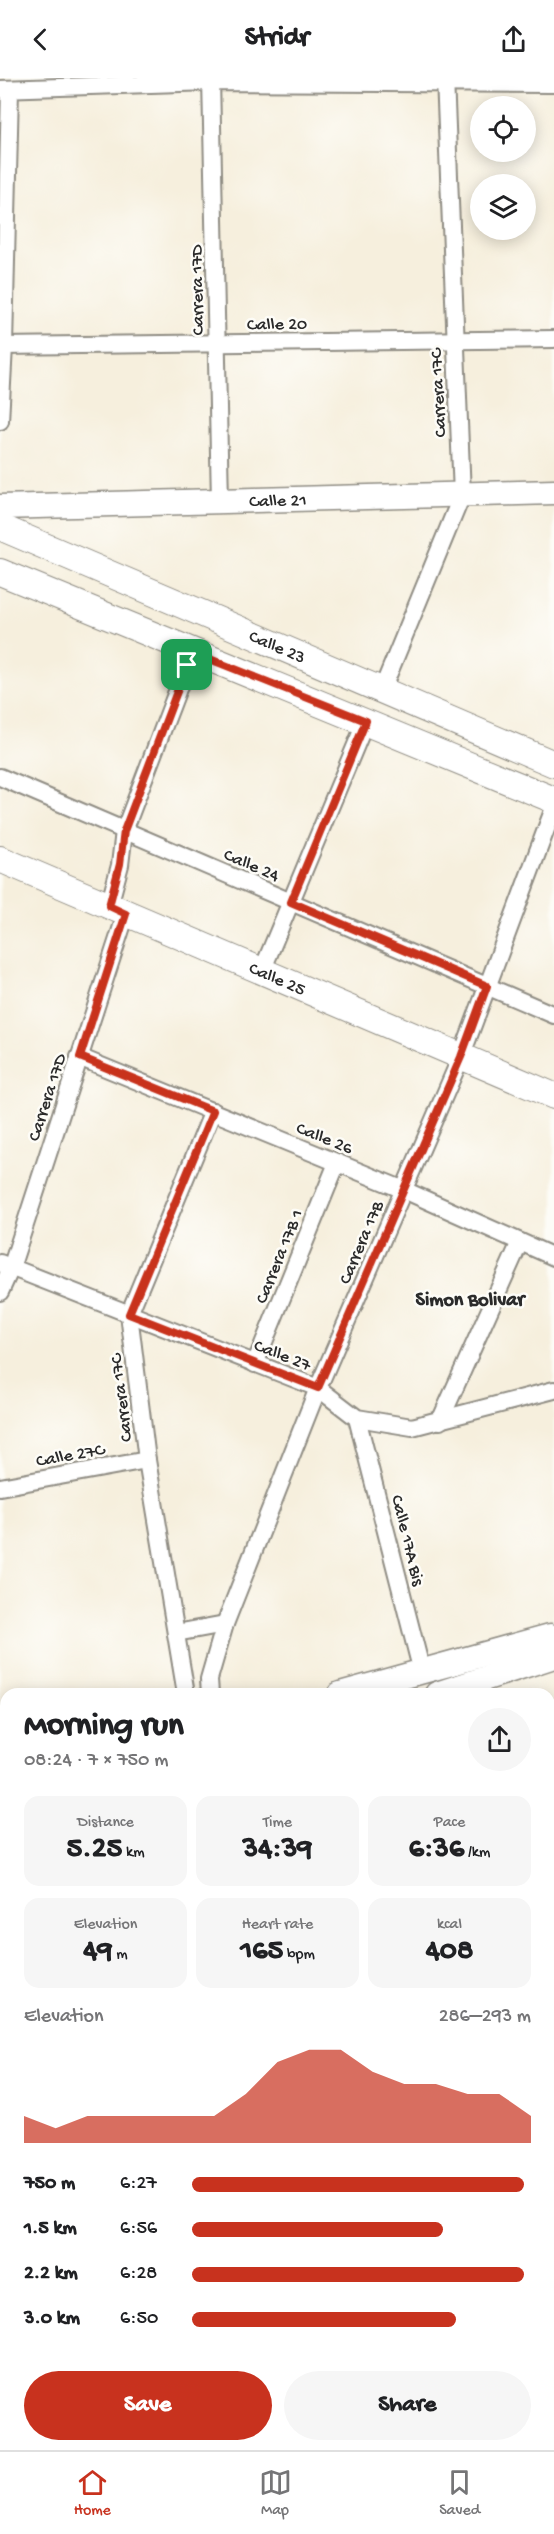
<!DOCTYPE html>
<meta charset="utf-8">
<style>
body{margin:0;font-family:"Gochi Hand",sans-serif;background:#f6f6f6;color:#202124;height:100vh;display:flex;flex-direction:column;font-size:22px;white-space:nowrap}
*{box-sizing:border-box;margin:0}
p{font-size:20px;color:#757577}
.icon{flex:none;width:33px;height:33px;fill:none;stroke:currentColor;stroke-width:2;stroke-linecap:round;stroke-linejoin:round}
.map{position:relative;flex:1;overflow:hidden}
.sheet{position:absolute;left:0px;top:1610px;width:555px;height:764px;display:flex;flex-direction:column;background:#fff;border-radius:18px 18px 0 0;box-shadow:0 3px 15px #0003}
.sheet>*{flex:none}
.controls{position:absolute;left:470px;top:18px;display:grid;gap:12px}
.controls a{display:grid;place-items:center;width:66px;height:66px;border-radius:50%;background:#fff;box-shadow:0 3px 15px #0003;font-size:30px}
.pin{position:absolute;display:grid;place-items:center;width:51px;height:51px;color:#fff;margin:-26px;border-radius:12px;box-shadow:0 3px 9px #0006}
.round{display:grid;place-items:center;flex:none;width:63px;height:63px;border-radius:32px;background:#f6f6f6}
.overview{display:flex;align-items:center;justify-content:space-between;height:102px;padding:0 24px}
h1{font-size:33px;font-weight:700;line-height:45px}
.stats{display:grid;grid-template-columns:repeat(3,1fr);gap:9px;height:102px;padding:6px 24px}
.stats div{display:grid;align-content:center;border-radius:15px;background:#f6f6f6;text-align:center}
.stats b{font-size:30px;font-weight:700}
.stats small{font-size:16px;font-weight:400}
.stats p{font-size:16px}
.chart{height:168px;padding:12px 24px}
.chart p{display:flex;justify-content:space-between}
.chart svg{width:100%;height:108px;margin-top:6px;fill:#c8321e;opacity:.7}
.cta{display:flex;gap:12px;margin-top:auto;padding:12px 24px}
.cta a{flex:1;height:69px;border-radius:36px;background:#c8321e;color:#fff;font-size:24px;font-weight:700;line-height:69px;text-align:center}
.cta a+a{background:#f6f6f6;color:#202124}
ul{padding:0 24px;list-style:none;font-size:20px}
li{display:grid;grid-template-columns:96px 72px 1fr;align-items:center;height:45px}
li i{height:15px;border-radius:8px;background:#c8321e}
header{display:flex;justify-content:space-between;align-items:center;height:78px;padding:0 24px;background:#fff;font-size:27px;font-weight:700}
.menu{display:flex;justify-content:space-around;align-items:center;height:84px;border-top:2px solid #e0e0e0;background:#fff;font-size:16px;color:#757577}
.menu a{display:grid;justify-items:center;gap:3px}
.menu .on{color:#c8321e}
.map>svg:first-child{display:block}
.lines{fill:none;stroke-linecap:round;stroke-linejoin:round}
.street-casing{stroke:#908d84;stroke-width:20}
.secondary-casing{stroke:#908d84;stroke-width:27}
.primary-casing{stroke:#908d84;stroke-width:28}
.street{stroke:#fff;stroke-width:16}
.secondary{stroke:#fff;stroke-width:24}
.primary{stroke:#fff;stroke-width:26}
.route-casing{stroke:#fff;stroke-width:12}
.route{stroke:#c8321e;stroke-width:8}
.labels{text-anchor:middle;stroke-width:5;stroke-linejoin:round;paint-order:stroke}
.street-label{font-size:18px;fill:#2b2b2b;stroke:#fdfcf7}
.neighbourhood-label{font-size:20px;font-weight:bold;fill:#2b2b2b;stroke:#fdfcf7}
</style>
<header><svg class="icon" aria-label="back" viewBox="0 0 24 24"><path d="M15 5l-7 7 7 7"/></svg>Stridr<svg class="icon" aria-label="share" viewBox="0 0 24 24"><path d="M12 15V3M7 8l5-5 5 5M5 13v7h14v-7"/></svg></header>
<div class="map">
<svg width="554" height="2372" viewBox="0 0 554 2372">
<rect width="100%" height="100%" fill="#fdfcf7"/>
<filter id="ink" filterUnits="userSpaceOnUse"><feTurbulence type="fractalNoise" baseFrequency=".0167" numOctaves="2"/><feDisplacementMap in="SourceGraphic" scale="12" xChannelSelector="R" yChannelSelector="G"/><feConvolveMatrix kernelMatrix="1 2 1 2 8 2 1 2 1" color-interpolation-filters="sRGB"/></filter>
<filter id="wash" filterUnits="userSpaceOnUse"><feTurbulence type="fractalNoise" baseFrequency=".008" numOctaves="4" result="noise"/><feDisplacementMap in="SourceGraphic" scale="24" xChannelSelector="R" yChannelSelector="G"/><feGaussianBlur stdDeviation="1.35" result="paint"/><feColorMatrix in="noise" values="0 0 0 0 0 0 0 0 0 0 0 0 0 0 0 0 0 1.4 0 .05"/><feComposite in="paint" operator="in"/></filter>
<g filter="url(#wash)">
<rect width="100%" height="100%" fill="#f6efdd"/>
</g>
<g filter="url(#ink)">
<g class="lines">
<!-- street casing -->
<g class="street-casing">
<g id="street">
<path d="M211 0 220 423"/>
<path d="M0 11 211 4 554 6"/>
<path d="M0 268 554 261"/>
<path d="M0 343 4 268 10 11"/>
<path d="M382 612 462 417 445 0"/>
<path d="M0 699 554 937"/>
<path d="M109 828 120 787 124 753 192 574"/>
<path d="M262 893 366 643"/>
<path d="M79 979 404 1112 554 1179"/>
<path d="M0 1185 318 1310 357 1340 412 1349 554 1312"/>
<path d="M0 1214 11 1190 126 836"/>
<path d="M255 1286 337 1085"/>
<path d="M357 1340 422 1594"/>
<path d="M440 1343 520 1164"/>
<path d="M0 1409 147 1382"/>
<path d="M176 1555 225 1546"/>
<path d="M186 1616 147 1382 129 1236 213 1033"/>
<path d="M210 1616 209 1601 225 1546 318 1310 461 979 554 730"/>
<path d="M0 1737 6 1778"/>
<path d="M549 1805 554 1807"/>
<path d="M549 1967 554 1970"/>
<path d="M549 2142 554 2144"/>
<path d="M0 2230 6 2229"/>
<path d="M549 2331 554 2334"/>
<path d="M169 2367 173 2372"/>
<path d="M340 2367 349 2372"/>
<path d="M42 2372 49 2367"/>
<path d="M238 2372 242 2367"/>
<path d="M548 2372 554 2361"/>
</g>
</g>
<!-- secondary casing -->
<g class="secondary-casing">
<g id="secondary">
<path id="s1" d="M0 429 554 414"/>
<path d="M340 1616 550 1558 554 1560"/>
<path d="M437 1616 554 1578"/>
<path d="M0 1681 6 1680"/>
<path d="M0 1711 6 1710"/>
<path d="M549 1824 554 1819"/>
<path d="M0 1956 6 1955"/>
</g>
</g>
<!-- primary casing -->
<g class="primary-casing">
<g id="primary">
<path id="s2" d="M0 449 554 686"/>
<path d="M0 494 554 722"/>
<path id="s3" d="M0 781 554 1018"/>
</g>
</g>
<!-- street -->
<use href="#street" class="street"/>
<!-- secondary -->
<use href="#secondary" class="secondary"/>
<!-- primary -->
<use href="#primary" class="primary"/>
</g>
</g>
<g class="lines" filter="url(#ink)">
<!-- route casing -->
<g class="route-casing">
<path id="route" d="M192 574 366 643 291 824 487 908 461 979 318 1310 129 1236 213 1033 80 979 126 836 109 828 120 786 124 753Z"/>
</g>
<!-- route -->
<use href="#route" class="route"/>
</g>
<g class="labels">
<!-- street labels -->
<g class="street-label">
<text transform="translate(196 212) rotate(-91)" y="6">Carrera 17D</text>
<text transform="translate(277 245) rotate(-1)" y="6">Calle 20</text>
<text transform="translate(437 315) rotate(-93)" y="6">Carrera 17C</text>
<text dy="6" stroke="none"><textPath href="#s1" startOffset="278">Calle 21</textPath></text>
<text dy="6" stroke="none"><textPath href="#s2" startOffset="302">Calle 23</textPath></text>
<text transform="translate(252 786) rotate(23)" y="6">Calle 24</text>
<text dy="6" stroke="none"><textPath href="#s3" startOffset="302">Calle 25</textPath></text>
<text transform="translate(46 1019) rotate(-72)" y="6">Carrera 17D</text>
<text transform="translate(325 1059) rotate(22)" y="6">Calle 26</text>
<text transform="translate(360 1164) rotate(-67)" y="6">Carrera 17B</text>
<text transform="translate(278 1178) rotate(-68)" y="6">Carrera 17B 1</text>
<text transform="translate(283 1276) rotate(21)" y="6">Calle 27</text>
<text transform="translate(120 1320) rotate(-97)" y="6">Carrera 17C</text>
<text transform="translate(70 1376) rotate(-10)" y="6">Calle 27C</text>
<text transform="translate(409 1462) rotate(76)" y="6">Calle 17A Bis</text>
</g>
<!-- neighbourhood labels -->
<g class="neighbourhood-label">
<text x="470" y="1227">Simon Bolivar</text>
</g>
</g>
</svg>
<div class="controls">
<a><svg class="icon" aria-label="locate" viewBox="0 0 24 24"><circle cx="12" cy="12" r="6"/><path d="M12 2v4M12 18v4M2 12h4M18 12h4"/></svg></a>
<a><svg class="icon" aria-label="layers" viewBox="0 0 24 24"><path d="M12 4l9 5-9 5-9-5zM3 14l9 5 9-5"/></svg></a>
</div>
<div class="pin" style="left:187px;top:587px;background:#1e9e55"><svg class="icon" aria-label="arrive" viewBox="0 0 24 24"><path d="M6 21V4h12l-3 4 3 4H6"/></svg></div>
<section class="sheet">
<div class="overview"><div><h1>Morning run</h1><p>08:24 · 7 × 750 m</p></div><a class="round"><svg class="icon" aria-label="share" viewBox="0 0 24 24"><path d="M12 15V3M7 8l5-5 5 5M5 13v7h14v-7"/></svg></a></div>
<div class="stats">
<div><p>Distance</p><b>5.25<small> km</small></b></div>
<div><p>Time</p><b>34:39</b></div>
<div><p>Pace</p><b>6:36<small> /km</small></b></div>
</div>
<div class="stats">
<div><p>Elevation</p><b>49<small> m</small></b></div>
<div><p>Heart rate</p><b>165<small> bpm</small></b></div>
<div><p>kcal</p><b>408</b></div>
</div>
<div class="chart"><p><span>Elevation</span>286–293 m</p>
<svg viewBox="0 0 160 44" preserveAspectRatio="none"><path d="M0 44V33L10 38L20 33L30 33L40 33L50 33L60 33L70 24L80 11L90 6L100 6L110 15L120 20L130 20L140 24L150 24L160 33V44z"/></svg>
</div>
<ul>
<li><b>750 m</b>6:27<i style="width:98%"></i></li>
<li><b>1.5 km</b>6:56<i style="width:74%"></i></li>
<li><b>2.2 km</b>6:28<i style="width:98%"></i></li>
<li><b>3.0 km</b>6:50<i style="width:78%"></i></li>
</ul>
<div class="cta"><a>Save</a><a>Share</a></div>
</section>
</div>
<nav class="menu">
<a class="on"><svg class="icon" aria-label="home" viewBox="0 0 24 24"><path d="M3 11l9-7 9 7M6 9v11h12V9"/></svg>Home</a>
<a><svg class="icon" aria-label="map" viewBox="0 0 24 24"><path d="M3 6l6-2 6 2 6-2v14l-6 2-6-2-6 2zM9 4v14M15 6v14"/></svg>Map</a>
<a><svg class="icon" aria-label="saved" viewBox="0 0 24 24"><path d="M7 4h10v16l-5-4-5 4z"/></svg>Saved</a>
</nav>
